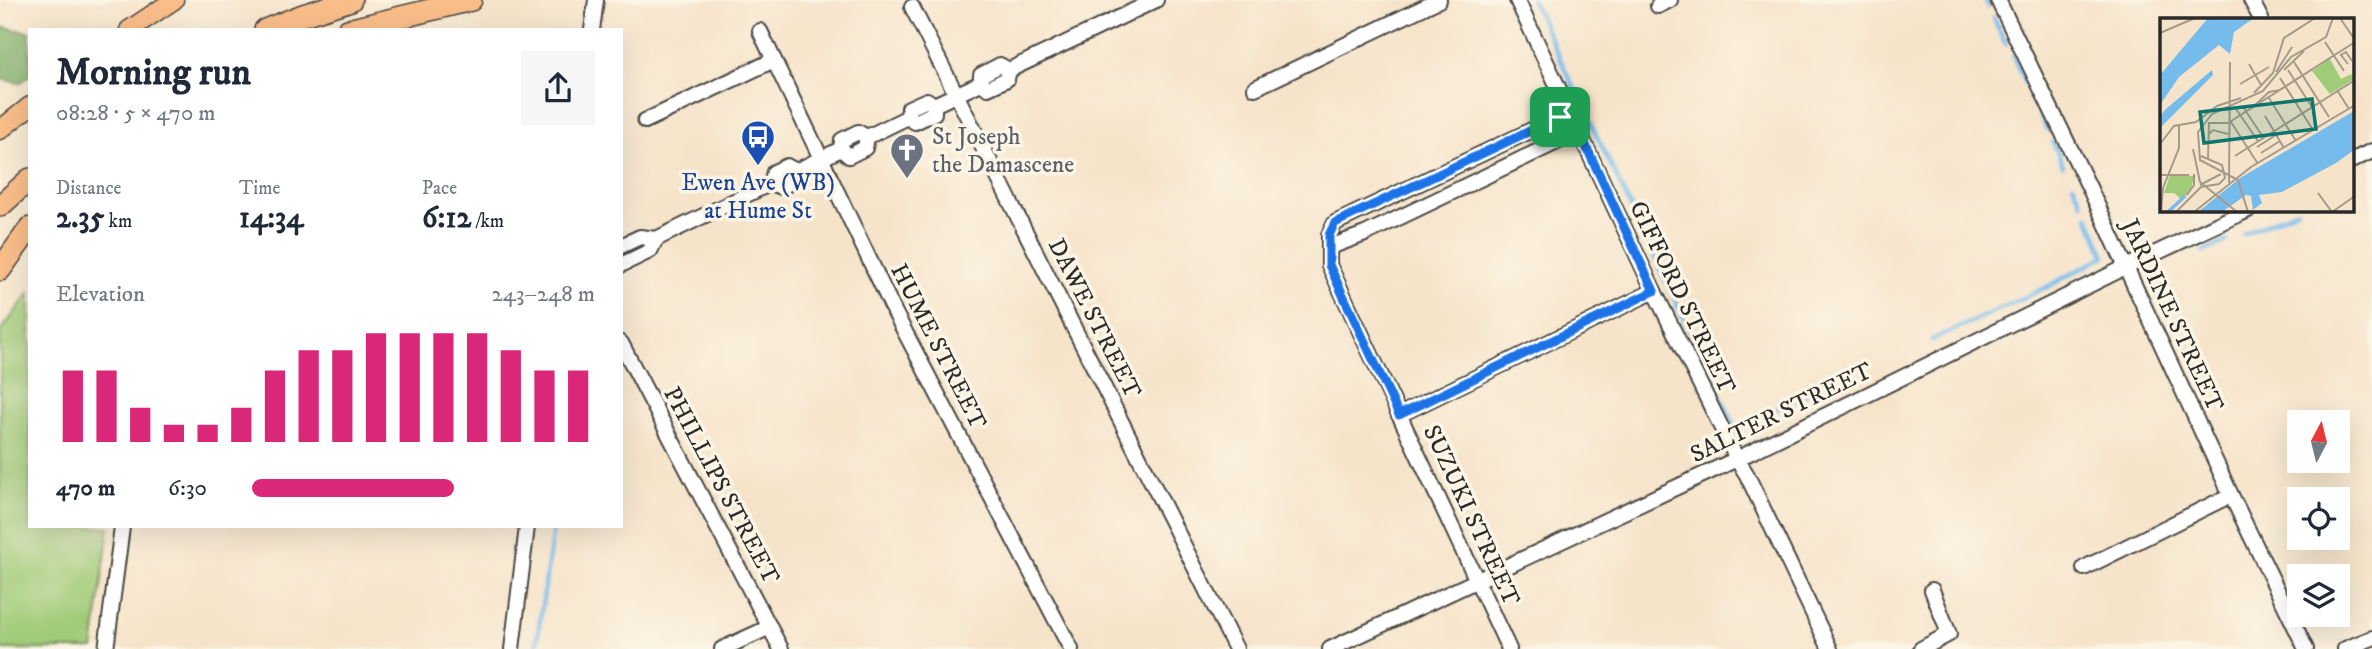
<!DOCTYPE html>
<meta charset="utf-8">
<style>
body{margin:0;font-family:"IM FELL DW Pica",serif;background:#f6f6f7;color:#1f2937;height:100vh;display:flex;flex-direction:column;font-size:26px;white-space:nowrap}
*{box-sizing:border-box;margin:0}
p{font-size:23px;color:#747a83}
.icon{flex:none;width:38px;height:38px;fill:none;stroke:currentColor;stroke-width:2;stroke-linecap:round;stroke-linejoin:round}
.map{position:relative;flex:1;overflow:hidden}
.sheet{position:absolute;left:28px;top:28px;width:595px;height:500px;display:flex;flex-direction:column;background:#fff;border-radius:0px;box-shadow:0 7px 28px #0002}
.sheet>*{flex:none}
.needle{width:46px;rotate:7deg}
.fabs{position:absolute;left:2287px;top:410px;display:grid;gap:14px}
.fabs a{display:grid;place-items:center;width:63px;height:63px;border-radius:0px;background:#fff;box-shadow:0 7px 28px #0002;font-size:35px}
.pin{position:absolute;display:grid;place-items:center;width:60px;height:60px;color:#fff;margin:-30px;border-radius:14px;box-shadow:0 4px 10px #0006}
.round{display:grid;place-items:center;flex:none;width:74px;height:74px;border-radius:0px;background:#f6f6f7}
.summary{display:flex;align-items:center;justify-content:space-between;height:119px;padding:0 28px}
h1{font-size:38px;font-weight:700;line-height:52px}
.stats{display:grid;grid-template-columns:repeat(3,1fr);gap:10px;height:119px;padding:7px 28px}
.stats div{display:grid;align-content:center}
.stats b{font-size:30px;font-weight:700}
.stats small{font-size:19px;font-weight:400}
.stats p{font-size:19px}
.chart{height:196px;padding:14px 28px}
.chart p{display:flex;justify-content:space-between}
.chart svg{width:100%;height:126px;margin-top:7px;stroke:#db2777;stroke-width:6}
ul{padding:0 28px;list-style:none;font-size:23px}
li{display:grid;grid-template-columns:112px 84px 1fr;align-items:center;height:52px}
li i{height:18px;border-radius:9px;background:#db2777}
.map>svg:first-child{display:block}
.green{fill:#a0cb78;stroke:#667b52;stroke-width:2}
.forest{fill:#80af68;stroke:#566d4a;stroke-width:2}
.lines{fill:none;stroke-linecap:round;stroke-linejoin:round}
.stream{stroke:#75bbec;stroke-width:4.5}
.minor-casing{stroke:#494743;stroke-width:18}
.major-casing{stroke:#494743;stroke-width:21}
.highway-casing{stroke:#494743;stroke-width:24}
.minor{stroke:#fff;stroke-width:14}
.major{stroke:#f8bd89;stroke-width:18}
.highway{stroke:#f8bd89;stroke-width:21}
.route-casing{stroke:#fff;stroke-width:14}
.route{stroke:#1a73e8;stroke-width:9}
.labels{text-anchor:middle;stroke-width:7;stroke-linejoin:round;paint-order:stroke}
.worship-label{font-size:24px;fill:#5b616d;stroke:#fcf5e5;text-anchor:start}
.transit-label{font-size:24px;fill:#164399;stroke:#fcf5e5}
.street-label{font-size:24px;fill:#2b2b2b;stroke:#fcf5e5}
.inset-river{fill:none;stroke:#75bbec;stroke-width:3.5}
.inset-road{fill:none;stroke:#a59a8a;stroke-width:2}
.view{fill:#0f766e;fill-opacity:0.15;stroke:#0f766e;stroke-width:3.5}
.inset-edge{fill:none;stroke:#2b2b2b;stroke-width:3.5}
</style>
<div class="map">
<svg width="2372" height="649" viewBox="0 0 2372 649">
<rect width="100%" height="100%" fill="#fcf5e5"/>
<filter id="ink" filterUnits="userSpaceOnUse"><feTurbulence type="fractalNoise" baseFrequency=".0143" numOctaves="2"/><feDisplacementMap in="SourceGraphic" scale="14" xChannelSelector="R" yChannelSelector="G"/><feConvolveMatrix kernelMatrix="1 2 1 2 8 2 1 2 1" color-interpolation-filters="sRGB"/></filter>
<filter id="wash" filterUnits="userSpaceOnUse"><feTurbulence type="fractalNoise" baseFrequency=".00686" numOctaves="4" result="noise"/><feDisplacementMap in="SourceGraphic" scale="28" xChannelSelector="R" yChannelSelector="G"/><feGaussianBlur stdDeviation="1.57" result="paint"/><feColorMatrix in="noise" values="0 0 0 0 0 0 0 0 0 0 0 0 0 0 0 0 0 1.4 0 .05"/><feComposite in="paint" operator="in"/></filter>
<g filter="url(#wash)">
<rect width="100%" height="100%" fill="#f6e4ca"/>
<!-- green -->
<path class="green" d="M30 292V527H109L93 649H0V332Z"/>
<!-- forest -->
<path class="forest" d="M0 27 30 32V75L20 83 0 79Z"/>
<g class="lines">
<!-- stream -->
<g class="stream">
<path d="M1532 0 1736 428 1815 390"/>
<path d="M1985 0 1988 7"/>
<path d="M1993 17 2006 44"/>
<path d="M2013 56 2025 83"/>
<path d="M2031 94 2047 129"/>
<path d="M2053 142 2063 165"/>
<path d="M2073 184 2082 203"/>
<path d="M2244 234 2297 210"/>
<path d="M2203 252 2227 241"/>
<path d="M1932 340 2047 287 2105 256 2088 216"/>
<path d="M536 649 553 527"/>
</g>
</g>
</g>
<g filter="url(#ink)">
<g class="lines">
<!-- minor casing -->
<g class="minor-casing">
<g id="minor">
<path d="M1517 0 1654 291 1737 459 1747 475 1830 649"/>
<path d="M1998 0 2089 187 2231 495 2306 649"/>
<path d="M2251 0 2261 19"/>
<path d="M1658 6 1670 0"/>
<path d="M912 7 1236 649"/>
<path d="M592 30 596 0"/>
<path d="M760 31 895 313 1071 649"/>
<path d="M981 83V75L1000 65 1009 70"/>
<path d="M1255 88 1439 0"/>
<path d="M934 105 981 83 988 88 1007 79 1009 70 1156 0"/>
<path d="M908 117 909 108 927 100 934 105"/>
<path d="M908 117 915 122 934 113V105"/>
<path d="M645 121 774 60"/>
<path d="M867 137 908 117"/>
<path d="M841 149 849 156 865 148 867 137"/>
<path d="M841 149 842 140 858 132 867 137"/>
<path d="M2353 160 2372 151"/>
<path d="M796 171 841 149"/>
<path d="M771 183 781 187 794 181 796 171"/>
<path d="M621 246 640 237 656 239 771 183 774 172 787 166 796 171"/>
<path d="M1330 247 1365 234 1578 132"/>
<path d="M621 265 650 251 656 239"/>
<path d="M621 343 781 649"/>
<path d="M1399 415 1654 291"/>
<path d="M2084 568 2231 495"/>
<path d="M106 649 122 527"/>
<path d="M512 649 527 527"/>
<path d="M722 649 770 627"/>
<path d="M1330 649 1737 459 2126 267 2248 210"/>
<path d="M1509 649 1329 265V235L1335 223 1570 112"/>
<path d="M1921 649 1949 634 1932 590"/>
<path d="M2345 649 2372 638"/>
</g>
</g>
<!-- major casing -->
<g class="major-casing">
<g id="major">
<path d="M129 30 174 0"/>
<path d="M0 130 30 106"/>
</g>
</g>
<!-- highway casing -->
<g class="highway-casing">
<g id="highway">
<path d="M265 30 303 15 351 0"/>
<path d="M348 30 471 0"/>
<path d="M0 206 30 179"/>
<path d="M0 270 30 228"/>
</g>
</g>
<!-- minor -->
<use href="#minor" class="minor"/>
<!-- major -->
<use href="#major" class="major"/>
<!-- highway -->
<use href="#highway" class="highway"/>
</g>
</g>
<g class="lines" filter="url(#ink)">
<!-- route casing -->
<g class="route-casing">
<path id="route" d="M1570 112 1654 291 1399 415 1329 265V235L1335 223Z"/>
</g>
<!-- route -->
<use href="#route" class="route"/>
</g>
<!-- icons -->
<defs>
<g id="bus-pin" transform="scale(1.75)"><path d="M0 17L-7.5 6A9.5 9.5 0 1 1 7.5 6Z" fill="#1a4fb4" stroke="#fcf5e5"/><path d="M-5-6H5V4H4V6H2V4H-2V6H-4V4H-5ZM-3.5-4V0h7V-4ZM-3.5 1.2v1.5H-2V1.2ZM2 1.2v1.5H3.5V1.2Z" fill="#fff"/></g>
<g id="church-pin" transform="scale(1.75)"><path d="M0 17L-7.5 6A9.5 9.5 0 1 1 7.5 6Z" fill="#6b7280" stroke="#fcf5e5"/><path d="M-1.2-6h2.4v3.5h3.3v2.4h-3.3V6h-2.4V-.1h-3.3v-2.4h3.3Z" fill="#fff"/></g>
</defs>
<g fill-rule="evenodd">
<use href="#bus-pin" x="758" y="137"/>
<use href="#church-pin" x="907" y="150"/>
</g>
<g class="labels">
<!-- worship labels -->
<g class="worship-label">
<text x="932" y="144">St Joseph<tspan x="932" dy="28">the Damascene</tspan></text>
</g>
<!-- transit labels -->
<g class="transit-label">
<text x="758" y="190">Ewen Ave (WB)<tspan x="758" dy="28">at Hume St</tspan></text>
</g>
<!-- street labels -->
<g class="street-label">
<text transform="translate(1683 297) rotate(64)" y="8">GIFFORD STREET</text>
<text transform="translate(2173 315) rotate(65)" y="8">JARDINE STREET</text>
<text transform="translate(1095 318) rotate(63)" y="8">DAWE STREET</text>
<text transform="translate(939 346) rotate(63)" y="8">HUME STREET</text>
<text transform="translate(1781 412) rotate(-26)" y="8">SALTER STREET</text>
<text transform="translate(722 485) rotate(62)" y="8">PHILLIPS STREET</text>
<text transform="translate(1472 515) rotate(65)" y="8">SUZUKI STREET</text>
</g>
</g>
<!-- overview -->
<g transform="translate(2160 18)">
<rect width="194" height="194" fill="#f6e4ca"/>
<path d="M170 41 181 61 191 56 194 61 170 76 152 53ZM10 157 34 158 31 172 22 182 14 175H4Z" fill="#a0cb78"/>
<path d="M48 0H94L74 14 70 36 59 27 19 59 0 87V57ZM52 52 53 57 0 110V98L6 91ZM194 93V132L176 145 122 174 99 177 102 185 93 192 91 178 86 177 62 194H38L80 160Z" fill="#75bbec"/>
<path class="inset-river" d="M8 194 25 178"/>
<path class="inset-road" d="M180 0 195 22M0 15 35 0M165 24 184 53M134 44 169 99M89 46 101 67M188 46 181 37 186 34 192 43M124 52 144 33M128 52 152 89M116 54 132 29M120 60 153 112M80 66 109 49M177 72 189 91M94 75 113 55 124 20 155 0M109 80 136 123M94 88 109 74 120 72M83 89 103 119M76 91 98 123M105 98 124 130M71 104 98 146M68 105 195 24M49 116 53 112 68 116M0 126 14 108 36 104 57 88 81 80M97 129 116 117M33 131 40 164 77 194M101 135 120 123M75 138 195 62M48 141 49 105H68M0 157H29M69 165 70 44M40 167 61 156M158 175 172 194M27 177 34 167V156M1 194 3 170 19 130V108M16 194 41 169 59 166 65 160 62 147 41 138M34 194 91 149 195 87M88 194 78 162 40 142 38 114 52 96 103 73 131 39 166 19 173 0M172 194 195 178"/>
<path class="view" d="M152 81 156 111 44 125 40 94Z"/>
<rect width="194" height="194" class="inset-edge"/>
</g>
</svg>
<div class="fabs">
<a><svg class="needle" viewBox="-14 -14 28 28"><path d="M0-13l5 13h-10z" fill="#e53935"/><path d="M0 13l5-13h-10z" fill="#747a83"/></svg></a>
<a><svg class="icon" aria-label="locate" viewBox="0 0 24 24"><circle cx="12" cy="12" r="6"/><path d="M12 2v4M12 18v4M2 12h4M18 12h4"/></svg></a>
<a><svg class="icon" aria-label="layers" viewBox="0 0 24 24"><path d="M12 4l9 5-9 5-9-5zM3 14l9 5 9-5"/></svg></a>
</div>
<div class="pin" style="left:1560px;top:117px;background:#1e9e55"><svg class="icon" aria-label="arrive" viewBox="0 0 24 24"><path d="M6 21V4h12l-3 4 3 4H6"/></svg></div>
<section class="sheet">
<div class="summary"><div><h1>Morning run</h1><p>08:28 · 5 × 470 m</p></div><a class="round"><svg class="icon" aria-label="share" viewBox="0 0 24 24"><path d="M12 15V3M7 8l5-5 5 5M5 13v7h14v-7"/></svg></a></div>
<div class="stats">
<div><p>Distance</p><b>2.35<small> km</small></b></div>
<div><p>Time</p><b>14:34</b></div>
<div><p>Pace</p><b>6:12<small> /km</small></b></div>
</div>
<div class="chart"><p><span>Elevation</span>243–248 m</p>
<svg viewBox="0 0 160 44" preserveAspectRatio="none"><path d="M5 44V19M15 44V19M25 44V32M35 44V38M45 44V38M55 44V32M65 44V19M75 44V12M85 44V12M95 44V6M105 44V6M115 44V6M125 44V6M135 44V12M145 44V19M155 44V19"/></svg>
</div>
<ul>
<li><b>470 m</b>6:30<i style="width:59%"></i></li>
</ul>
</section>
</div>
